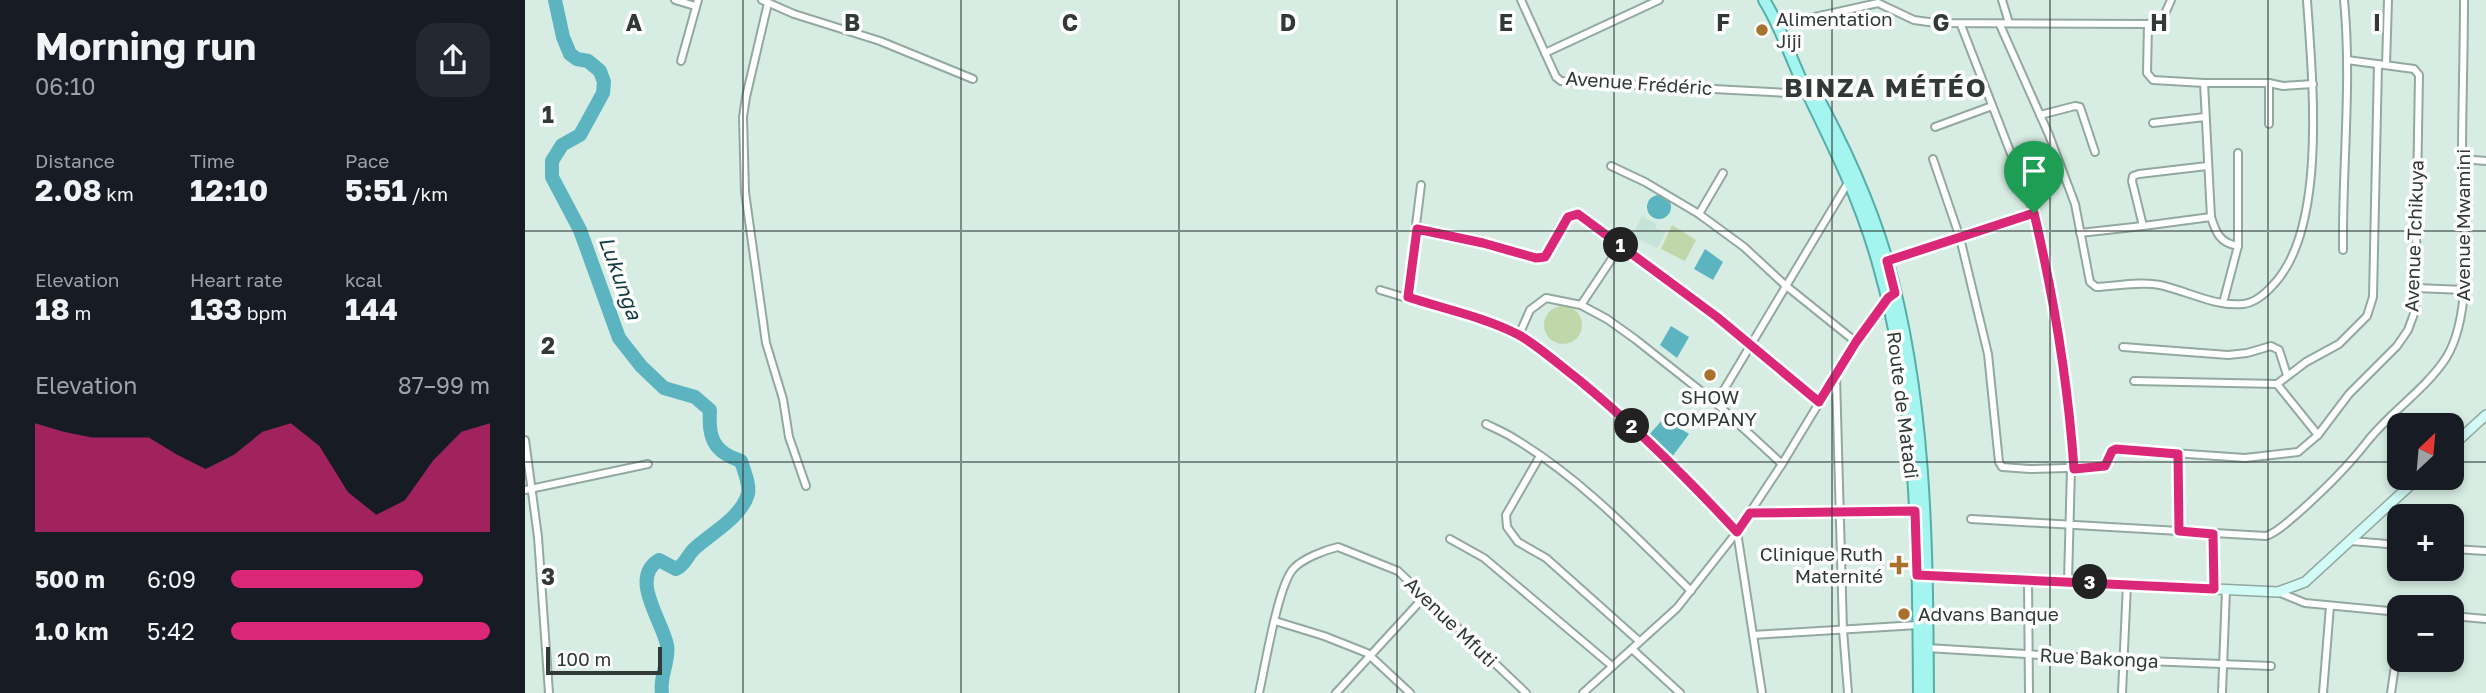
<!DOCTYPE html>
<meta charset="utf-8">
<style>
body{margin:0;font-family:"Golos Text",sans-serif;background:#242831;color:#f1f3f6;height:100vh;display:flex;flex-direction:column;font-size:26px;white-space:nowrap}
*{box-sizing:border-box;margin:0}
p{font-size:23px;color:#9ea1a6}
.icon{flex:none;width:38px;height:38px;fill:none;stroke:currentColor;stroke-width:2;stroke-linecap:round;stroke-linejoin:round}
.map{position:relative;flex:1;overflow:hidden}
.drawer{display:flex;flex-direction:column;background:#171b24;width:525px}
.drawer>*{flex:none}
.needle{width:46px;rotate:26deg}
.controls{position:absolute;left:1862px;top:413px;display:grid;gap:14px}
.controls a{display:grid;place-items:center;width:77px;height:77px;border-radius:14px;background:#171b24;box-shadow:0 4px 10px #0003;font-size:35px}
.scale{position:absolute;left:21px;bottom:18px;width:116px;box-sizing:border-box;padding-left:7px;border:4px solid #323a37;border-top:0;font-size:19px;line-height:24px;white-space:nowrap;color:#323a37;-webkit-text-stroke:5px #fff;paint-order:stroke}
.pin{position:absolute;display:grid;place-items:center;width:60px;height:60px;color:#fff;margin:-72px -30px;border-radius:50% 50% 50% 0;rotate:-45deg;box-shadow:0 0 7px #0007}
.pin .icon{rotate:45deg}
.km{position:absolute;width:35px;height:35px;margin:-18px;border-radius:50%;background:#222;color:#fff;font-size:19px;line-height:35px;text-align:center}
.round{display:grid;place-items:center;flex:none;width:74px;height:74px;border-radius:21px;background:#242831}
.headline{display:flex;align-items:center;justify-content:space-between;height:119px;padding:0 35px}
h1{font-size:38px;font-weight:700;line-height:52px}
.stats{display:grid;grid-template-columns:repeat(3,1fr);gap:10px;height:119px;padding:7px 35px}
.stats div{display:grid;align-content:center}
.stats b{font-size:30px;font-weight:700}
.stats small{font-size:19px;font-weight:400}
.stats p{font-size:19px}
.chart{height:196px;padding:14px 35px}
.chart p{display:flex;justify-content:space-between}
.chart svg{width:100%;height:126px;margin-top:7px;fill:#db2777;opacity:.7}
ul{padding:0 35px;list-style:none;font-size:23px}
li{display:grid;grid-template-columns:112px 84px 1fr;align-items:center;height:52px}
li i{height:18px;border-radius:9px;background:#db2777}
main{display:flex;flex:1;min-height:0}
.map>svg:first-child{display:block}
.built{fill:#c5e3d7}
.green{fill:#c0d7a9}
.water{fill:#5cb4c1}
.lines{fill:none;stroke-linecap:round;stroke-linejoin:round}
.river{stroke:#5cb4c1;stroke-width:14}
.street-casing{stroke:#93a89f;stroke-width:10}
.secondary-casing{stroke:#93a89f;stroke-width:12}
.primary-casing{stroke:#55aea7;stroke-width:14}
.street{stroke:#fff;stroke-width:6}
.secondary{stroke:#d2faf7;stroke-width:9}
.primary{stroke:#a4f4ef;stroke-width:10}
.route-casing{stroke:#fff;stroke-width:14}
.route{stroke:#db2777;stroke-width:9}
.grid{fill:none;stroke:#323a37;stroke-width:2;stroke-opacity:0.55}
.poi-dot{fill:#a8722c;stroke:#fff;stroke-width:2.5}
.labels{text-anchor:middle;stroke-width:7;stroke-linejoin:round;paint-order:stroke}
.poi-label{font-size:19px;fill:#323a37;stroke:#fff;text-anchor:start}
.street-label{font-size:19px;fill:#323a37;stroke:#fff}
.water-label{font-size:21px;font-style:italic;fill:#133d43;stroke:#fff}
.district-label{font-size:26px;font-weight:bold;letter-spacing:2px;fill:#323a37;stroke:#fff}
.grid-label{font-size:23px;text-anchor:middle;font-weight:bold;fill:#323a37;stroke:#fff;stroke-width:7;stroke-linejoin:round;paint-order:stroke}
</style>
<main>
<section class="drawer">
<div class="headline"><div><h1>Morning run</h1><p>06:10</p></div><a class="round"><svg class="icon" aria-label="share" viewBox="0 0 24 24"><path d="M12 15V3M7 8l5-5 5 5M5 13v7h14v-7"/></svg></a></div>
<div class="stats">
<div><p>Distance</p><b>2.08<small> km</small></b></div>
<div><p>Time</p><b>12:10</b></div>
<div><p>Pace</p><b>5:51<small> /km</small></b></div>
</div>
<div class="stats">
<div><p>Elevation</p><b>18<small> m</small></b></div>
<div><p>Heart rate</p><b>133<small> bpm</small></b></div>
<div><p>kcal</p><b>144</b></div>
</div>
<div class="chart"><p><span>Elevation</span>87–99 m</p>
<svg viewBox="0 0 160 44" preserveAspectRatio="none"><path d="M0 44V6L10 9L20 11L30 11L40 11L50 17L60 22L70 17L80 9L90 6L100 14L110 30L120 38L130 33L140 19L150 9L160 6V44z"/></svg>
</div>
<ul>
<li><b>500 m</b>6:09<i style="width:74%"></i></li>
<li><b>1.0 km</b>5:42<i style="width:100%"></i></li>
</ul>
</section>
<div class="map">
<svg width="1961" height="693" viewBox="0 0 1961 693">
<rect width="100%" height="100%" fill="#d7ede4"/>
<!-- built -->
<path class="built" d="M1117 216 1132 224 1130 228 1141 233 1132 248 1107 236Z"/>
<!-- green -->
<g class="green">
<path d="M1147 225 1171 240 1160 261 1136 249Z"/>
<circle cx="1038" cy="325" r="19"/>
</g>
<!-- water -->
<g class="water">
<circle cx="1134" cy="207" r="12"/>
<path d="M1180 249 1198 262 1188 280 1169 269Z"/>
<path d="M1146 326 1164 337 1152 358 1135 345Z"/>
<path d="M1139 418 1164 434 1147 457 1123 436Z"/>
</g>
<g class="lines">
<!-- river -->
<path class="river" d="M30 0 38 37 45 54 52 59 63 61 75 71 79 82 78 93 55 135 37 145 27 161V177L55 230 94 338 116 366 139 388 170 397 185 410C183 437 188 452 216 461 219 471 225 484 223 494 216 518 186 533 169 549 161 557 161 564 151 569L134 560C104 578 137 620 142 645 145 661 134 676 137 693"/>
<!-- street casing -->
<g class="street-casing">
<g id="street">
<path d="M150 0 170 6"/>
<path d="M237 0 269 14 355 41 448 79"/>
<path d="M996 0 1031 77 1036 81 1263 93 1281 90"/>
<path d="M1477 0 1484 23"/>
<path d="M243 3 221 97 218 117 220 192 241 343 258 399 264 437 281 486"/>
<path d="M1623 24 1622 73 1628 80 1679 83H1744L1758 86 1788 84"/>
<path d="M1253 25 1353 3 1389 20 1411 23 1623 24 1639 16 1646 0"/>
<path d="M1436 25 1509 213 1534 336 1544 396 1549 469"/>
<path d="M1475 25 1524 135 1550 204 1565 282 1571 287C1591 286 1616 281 1635 285 1662 291 1691 307 1718 304 1730 303 1741 293 1749 284 1803 226 1787 76 1782 0"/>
<path d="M1020 53 1134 0"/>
<path d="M156 61 173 0"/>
<path d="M1861 65 1863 0"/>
<path d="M1679 83 1686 217C1691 233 1695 243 1713 246L1698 303"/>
<path d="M1744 83V124"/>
<path d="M1515 115 1550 106 1555 107 1570 152"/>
<path d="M1628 123 1680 117"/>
<path d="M1410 127 1467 106"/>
<path d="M1713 153V246"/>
<path d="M1408 159 1435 238 1463 354 1474 462 1477 467 1505 469 1577 467 1583 463 1587 451 1591 449 1720 458 1773 452 1793 435 1824 394 1872 346 1883 330 1890 311 1894 75 1889 69 1822 60"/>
<path d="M1937 159 1961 161"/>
<path d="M1086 166 1120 182 1174 214 1219 247 1260 285 1331 342"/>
<path d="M1682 166 1614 174 1608 176 1607 181 1618 226 1686 217"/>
<path d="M1174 214 1198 173"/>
<path d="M892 229 958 243 1011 258 1020 257 1043 217 1048 214 1057 216 1192 317 1294 402"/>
<path d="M1555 233 1618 226"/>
<path d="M1818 250C1817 167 1827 83 1819 0"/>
<path d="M1362 261 1509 213"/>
<path d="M1891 288 1939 290"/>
<path d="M855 290 968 324 994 335 1018 352 1087 408 1158 473 1212 532 1237 693"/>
<path d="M882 297 896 185"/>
<path d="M1056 305 1096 245"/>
<path d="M994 335 1005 310 1021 298 1056 305 1082 319 1110 339 1191 403 1257 464"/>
<path d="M1598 347 1703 355 1722 353 1746 346 1754 350 1762 375"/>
<path d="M1311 377 1318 630 1323 693"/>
<path d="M1609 381 1752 384 1781 362 1814 344 1842 316 1848 297 1853 64"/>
<path d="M1752 384 1793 435"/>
<path d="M1191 403 1324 181"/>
<path d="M961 424C971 429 981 433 990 439 1057 479 1111 537 1166 591"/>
<path d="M0 440 13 537 24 693"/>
<path d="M1653 454 1654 531"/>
<path d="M1015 456 981 515 982 527 993 542 1021 558 1114 641"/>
<path d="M0 490 123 464"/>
<path d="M1225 513 1390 511"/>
<path d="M1446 519 1741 536C1753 532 1761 523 1771 515 1797 492 1820 470 1841 443 1865 412 1900 390 1921 358 1951 310 1937 215 1937 159 1937 106 1939 53 1939 0"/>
<path d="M1688 534 1689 589"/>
<path d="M925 539 959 558 1087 666"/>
<path d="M1826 541 1874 545"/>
<path d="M1927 549 1961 551"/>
<path d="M1503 581 1504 693"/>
<path d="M1543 581 1546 469"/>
<path d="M1753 592 1780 603 1874 612"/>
<path d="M1927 616 1961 619"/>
<path d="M750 621 799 636 842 653 885 693"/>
<path d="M1228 635 1393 625"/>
<path d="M1402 648 1597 660 1746 666"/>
<path d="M1107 649 1155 693"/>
<path d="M734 693C740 667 753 584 769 568 779 558 800 550 813 547L873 571 1001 693"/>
<path d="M811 693 900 596"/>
<path d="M1058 693 1152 608 1212 532 1257 464 1331 342 1363 298"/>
<path d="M1597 693 1602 584"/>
<path d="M1697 693 1701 590"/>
<path d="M1798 693 1805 606"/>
<path d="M1866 693 1874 639"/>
</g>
</g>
<!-- secondary casing -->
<g class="secondary-casing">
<g id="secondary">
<path d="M1927 446 1961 415"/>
<path d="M1395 575 1753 592 1780 582 1893 478"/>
</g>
</g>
<!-- primary casing -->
<g class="primary-casing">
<g id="primary">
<path d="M1239 0C1256 27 1265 57 1279 86 1308 145 1337 204 1354 267 1393 404 1393 552 1394 693"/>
<path d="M1286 85C1317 141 1344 199 1362 260 1402 401 1402 548 1403 693"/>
</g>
</g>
<!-- street -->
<use href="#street" class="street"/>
<!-- secondary -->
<use href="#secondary" class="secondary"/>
<!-- primary -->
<use href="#primary" class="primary"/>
</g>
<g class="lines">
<!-- route casing -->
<g class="route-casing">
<path id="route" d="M1509 213C1529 298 1543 382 1549 469L1580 466 1587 451 1591 449 1653 454 1654 531 1688 534 1689 589 1392 575 1390 511 1225 513 1212 532C1162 478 1111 427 1054 380 1034 365 1015 347 994 335 960 317 919 309 883 297L892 229 958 243 1011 258 1020 257 1043 217 1053 214 1192 317 1294 402 1331 342 1363 298 1370 293 1362 261Z"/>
</g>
<!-- route -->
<use href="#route" class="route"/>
</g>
<!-- grid -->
<path class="grid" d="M218 0V693M436 0V693M654 0V693M872 0V693M1089 0V693M1307 0V693M1525 0V693M1743 0V693M0 231H1961M0 462H1874M1927 462H1961"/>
<!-- markers -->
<g class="poi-dot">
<circle cx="1237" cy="30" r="7"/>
<circle cx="1185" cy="375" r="7"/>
<path d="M1370.5 554.5h7v7h7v7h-7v7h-7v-7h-7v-7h7z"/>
<circle cx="1379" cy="614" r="7"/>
</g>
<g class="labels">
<!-- poi labels -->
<g class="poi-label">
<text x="1251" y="26">Alimentation<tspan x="1251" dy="22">Jiji</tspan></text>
<text x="1185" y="404" text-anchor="middle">SHOW<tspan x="1185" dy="22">COMPANY</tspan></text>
<text x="1358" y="561" text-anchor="end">Clinique Ruth<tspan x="1358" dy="22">Maternité</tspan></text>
<text x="1393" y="621">Advans Banque</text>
</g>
<!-- street labels -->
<g class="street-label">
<text transform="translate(1114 83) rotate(4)" y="7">Avenue Frédéric</text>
<text transform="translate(1938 225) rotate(-90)" y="7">Avenue Mwamini</text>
<text transform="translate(1889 236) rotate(-88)" y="7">Avenue Tchikuya</text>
<text transform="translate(1378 405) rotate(83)" y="7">Route de Matadi</text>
<text transform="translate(926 622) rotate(44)" y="7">Avenue Mfuti</text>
<text transform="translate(1574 658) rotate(3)" y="7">Rue Bakonga</text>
</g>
<!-- water labels -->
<g class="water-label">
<text transform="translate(95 278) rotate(70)" y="7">Lukunga</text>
</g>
<!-- district labels -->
<g class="district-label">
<text x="1361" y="97">BINZA MÉTÉO</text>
</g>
</g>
<g class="grid-label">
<text x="109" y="31">A</text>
<text x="327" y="31">B</text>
<text x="545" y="31">C</text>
<text x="763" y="31">D</text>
<text x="981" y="31">E</text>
<text x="1198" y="31">F</text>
<text x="1416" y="31">G</text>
<text x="1634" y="31">H</text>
<text x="1852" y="31">I</text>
<text x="23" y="123">1</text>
<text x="23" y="354">2</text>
<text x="23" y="585">3</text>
</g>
</svg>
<div class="controls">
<a><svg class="needle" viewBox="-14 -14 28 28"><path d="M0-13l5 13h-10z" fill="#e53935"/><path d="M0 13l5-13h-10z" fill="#9ea1a6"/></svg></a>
<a>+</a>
<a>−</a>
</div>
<div class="scale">100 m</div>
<div class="pin" style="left:1509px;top:213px;background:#1e9e55"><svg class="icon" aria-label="arrive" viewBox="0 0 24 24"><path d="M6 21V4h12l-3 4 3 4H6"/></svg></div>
<b class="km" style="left:1096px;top:245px">1</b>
<b class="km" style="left:1107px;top:426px">2</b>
<b class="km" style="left:1565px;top:582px">3</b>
</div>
</main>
